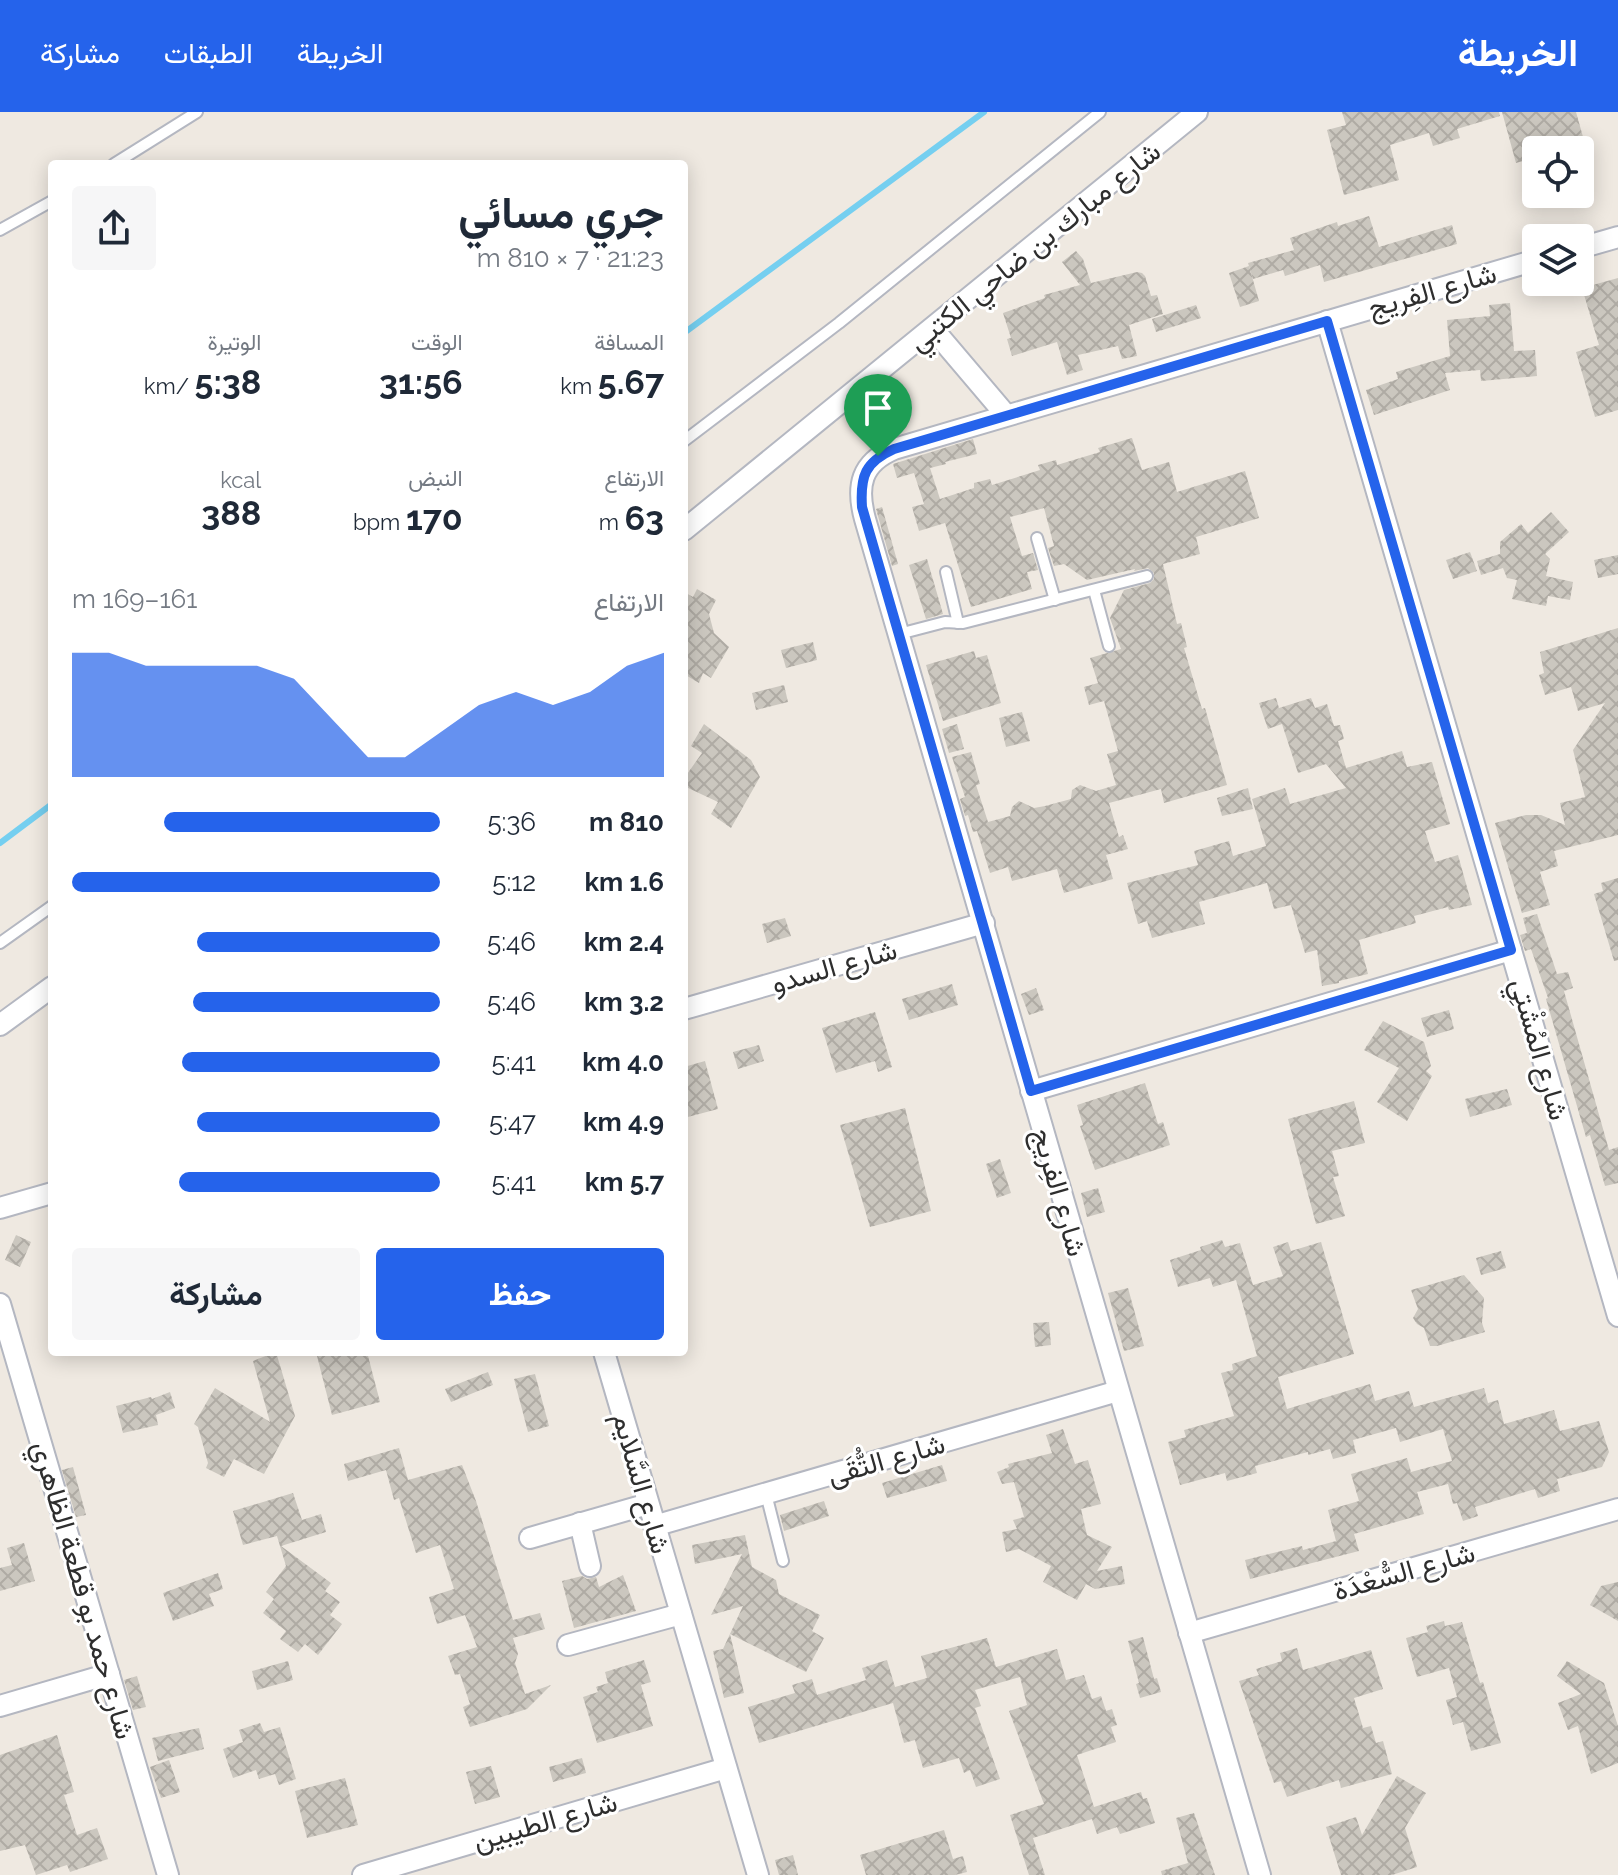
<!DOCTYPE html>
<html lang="ar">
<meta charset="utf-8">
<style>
body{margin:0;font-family:Raleway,Vazirmatn,sans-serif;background:#f6f6f7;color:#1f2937;direction:rtl;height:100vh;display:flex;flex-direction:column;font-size:30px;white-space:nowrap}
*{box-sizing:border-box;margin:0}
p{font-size:26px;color:#747a83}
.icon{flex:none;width:44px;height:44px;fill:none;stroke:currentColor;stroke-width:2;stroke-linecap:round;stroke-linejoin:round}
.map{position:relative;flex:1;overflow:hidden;direction:ltr}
.side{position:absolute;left:48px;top:48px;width:640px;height:1196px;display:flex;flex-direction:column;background:#fff;border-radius:8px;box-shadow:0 4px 20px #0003;direction:rtl}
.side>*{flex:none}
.tools{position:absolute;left:1522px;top:24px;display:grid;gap:16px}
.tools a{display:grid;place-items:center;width:72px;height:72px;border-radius:8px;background:#fff;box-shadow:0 4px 20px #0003;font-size:40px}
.pin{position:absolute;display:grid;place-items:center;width:68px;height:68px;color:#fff;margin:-82px -34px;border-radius:50% 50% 50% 0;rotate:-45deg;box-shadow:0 0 8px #0007}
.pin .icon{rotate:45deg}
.round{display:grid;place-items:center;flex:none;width:84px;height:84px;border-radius:8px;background:#f6f6f7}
.head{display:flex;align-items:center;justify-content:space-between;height:136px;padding:0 24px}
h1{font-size:44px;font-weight:700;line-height:60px}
.figures{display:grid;grid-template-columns:repeat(3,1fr);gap:12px;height:136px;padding:8px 24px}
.figures div{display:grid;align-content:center}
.figures b{font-size:34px;font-weight:700}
.figures small{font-size:22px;font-weight:400}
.figures p{font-size:22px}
.chart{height:224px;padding:16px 24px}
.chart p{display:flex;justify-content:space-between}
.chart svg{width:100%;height:144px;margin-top:8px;fill:#2563eb;opacity:.7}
.cta{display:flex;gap:16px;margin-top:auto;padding:16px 24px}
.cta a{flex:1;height:92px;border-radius:8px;background:#2563eb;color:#fff;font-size:32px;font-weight:700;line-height:92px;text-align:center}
.cta a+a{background:#f6f6f7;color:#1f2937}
ul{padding:0 24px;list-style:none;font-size:26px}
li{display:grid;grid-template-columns:128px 96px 1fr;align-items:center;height:60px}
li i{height:20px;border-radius:10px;background:#2563eb}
header{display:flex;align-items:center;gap:48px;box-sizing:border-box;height:112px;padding:0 40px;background:#2563eb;color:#fff}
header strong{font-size:38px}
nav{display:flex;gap:44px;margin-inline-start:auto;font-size:28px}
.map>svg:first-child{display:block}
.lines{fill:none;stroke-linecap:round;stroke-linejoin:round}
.stream{stroke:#75cff0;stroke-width:6}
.building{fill:url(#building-cross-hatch)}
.service-casing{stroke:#b4b7c1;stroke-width:14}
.minor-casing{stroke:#b4b7c1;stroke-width:24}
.service{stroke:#fff;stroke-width:10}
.minor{stroke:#fff;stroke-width:20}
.route-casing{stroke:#fff;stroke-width:16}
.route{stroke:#2563eb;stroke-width:10}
.labels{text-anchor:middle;stroke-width:6;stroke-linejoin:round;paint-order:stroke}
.street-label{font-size:28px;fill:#2e2e2e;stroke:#fff}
</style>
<header>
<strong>الخريطة</strong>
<nav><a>الخريطة</a><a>الطبقات</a><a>مشاركة</a></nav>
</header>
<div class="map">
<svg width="1618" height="1763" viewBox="0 0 1618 1763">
<defs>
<pattern id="building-cross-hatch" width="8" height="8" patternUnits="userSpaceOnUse" patternTransform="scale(2)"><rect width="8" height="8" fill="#cbc7bf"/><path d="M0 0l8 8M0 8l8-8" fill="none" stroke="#afaba4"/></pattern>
</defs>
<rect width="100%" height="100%" fill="#efe9e1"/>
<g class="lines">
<!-- stream -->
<g class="stream">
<path d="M684 221 984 0"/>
<path d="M0 731 52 692"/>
</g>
</g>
<!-- building -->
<g class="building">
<path d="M1342 0H1499L1500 4 1457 17 1460 26 1433 34 1429 21 1390 33 1399 68 1344 83 1327 18 1346 13Z"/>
<path d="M1502 0H1576L1585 32 1563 38H1536V45L1516 51Z"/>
<path d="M1369 104 1379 135 1452 113 1457 132 1324 170 1320 153 1285 164 1283 158 1253 167 1248 151 1294 138 1290 126 1337 110 1338 114Z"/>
<path d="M1076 139 1083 147 1091 171 1137 160 1142 161 1145 164 1151 184 1157 183 1163 202 1129 213 1137 244 1122 247 1118 234 1078 243 1083 258 1067 263 1057 230 1012 244 1007 227 1011 226 1003 201 1045 186 1044 183 1080 173 1062 150Z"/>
<path d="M1249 154 1259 189 1240 195 1229 161Z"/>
<path d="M1618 166V298L1595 305 1576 240 1599 233 1582 176Z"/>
<path d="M1510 191 1514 239 1535 238 1537 264 1481 269 1480 258 1445 261 1450 278 1374 303 1366 278 1398 267 1396 260 1450 244 1447 208 1490 204 1489 193Z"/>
<path d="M1196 193 1201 206 1156 220 1152 207Z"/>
<path d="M1132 326 1142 358 1169 350 1177 380 1245 359 1259 406 1196 425 1200 442 1163 452 1177 512 1181 511 1187 535 1184 536 1202 597 1205 596 1227 673 1164 691 1161 677 1109 691 1119 725 1123 723 1128 737 1106 743 1113 767 1064 781 1057 757 1012 769 1008 755 990 761 977 719 973 720 968 703 965 704 960 687 965 685 952 645 971 640 980 672 976 673 988 710 1010 704 1012 695 1019 689 1034 696 1045 694 1071 687 1072 678 1080 673 1096 679 1116 673 1107 642 1118 639 1104 589 1089 593 1084 575 1098 571 1090 546 1121 537 1110 506 1124 478 1150 471 1154 467V461L1148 456 1134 459 1135 457 1087 468 1064 452 1054 454 1048 436 1054 434 1044 396 1010 405 1022 444 1033 441 1038 458 1027 460 1032 477 971 495 945 411 919 419 912 395 924 392 914 361 897 366 893 352 973 327 977 342 945 350 946 352 930 356 940 387 974 376V371L990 367 992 373 1040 358 1038 353 1056 348 1057 353 1100 340 1098 336Z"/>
<path d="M882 395 898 452 892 454 876 397Z"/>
<path d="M1551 400 1569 420 1545 442 1550 447 1546 464 1573 470 1570 488 1548 484 1546 494 1512 487 1517 468 1507 466 1503 456 1481 463 1477 449 1500 442V430L1521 412 1528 421Z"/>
<path d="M1470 440 1477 459 1453 467 1446 448Z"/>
<path d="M1618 443V462L1598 466 1594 448Z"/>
<path d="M927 447 943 502 926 507 909 453Z"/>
<path d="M697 477 716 488 709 502 714 521 729 535 711 566 703 561 699 571 684 562V480L693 485Z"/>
<path d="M1618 516V723L1554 739 1558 754 1540 760 1550 793 1522 801 1495 711 1526 703H1541L1565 713 1560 691 1585 685 1573 638 1605 591 1578 599 1571 575 1545 583 1539 563 1544 561 1540 540Z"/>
<path d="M813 530 817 548 786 556 781 538Z"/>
<path d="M974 539 976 546 987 543 1001 591 943 609 926 553Z"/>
<path d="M784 573 788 590 756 598 752 581Z"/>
<path d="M1276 586 1279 596 1311 586 1315 596 1327 592 1334 614 1340 613 1344 627 1338 629 1346 656 1402 639 1407 655 1432 650 1450 712 1425 719 1435 750 1458 743 1472 793 1449 798 1448 795 1414 804 1416 811 1359 828 1368 862 1339 869V871L1322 874 1317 838 1305 841 1291 793 1274 797 1267 771 1199 790 1205 812 1152 826 1147 809 1138 812 1127 771 1198 753 1194 739 1229 729 1233 744 1266 734 1252 687 1285 676 1290 692 1346 676 1326 652 1298 661 1282 612 1268 617 1259 591Z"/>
<path d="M1022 600 1030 629 1006 635 999 606Z"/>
<path d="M704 612 751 648 760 665 731 716 711 702 718 690 686 675 685 665 702 641 691 634Z"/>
<path d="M957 612 964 637 949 641 942 617Z"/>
<path d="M1248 676 1253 697 1222 704 1217 686Z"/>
<path d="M1618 766V848L1614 849 1594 782 1603 779 1601 771Z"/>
<path d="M1537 802 1557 862 1568 860 1573 876 1564 879 1609 1038 1618 1035V1071L1605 1074 1590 1023 1586 1025 1546 887 1548 886 1531 837 1525 839 1520 823 1527 821 1523 806Z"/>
<path d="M785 806 791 824 767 831 762 812Z"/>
<path d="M952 872 958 893 909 908 902 887Z"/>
<path d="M1036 876 1044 898 1029 903 1021 882Z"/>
<path d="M1449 898 1454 917 1427 925 1421 906Z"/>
<path d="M875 900 892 955 878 960 875 949 836 961 822 916Z"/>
<path d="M1383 909 1424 930 1431 954 1426 959 1432 964 1407 1009 1377 990 1399 956 1364 938Z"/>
<path d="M759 933 764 949 738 957 733 940Z"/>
<path d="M705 949 718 997 684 1006V955Z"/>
<path d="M1145 971 1158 1012 1163 1010 1170 1033 1095 1058 1080 1014 1083 1013 1077 993Z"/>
<path d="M1507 977 1512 993 1470 1005 1465 987Z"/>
<path d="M1354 989 1365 1031 1332 1039 1339 1064 1333 1065 1345 1104 1316 1112 1288 1007Z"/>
<path d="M905 996 931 1099 870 1115 840 1013Z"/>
<path d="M1000 1047 1011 1081 997 1086 986 1052Z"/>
<path d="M1098 1076 1105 1100 1087 1105 1081 1081Z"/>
<path d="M16 1123 31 1130 20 1155 5 1148Z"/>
<path d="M1222 1128 1225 1135 1240 1131 1253 1173 1283 1164 1273 1135 1288 1130 1291 1139 1321 1130 1354 1242 1278 1265 1287 1297 1370 1272 1375 1289 1409 1279 1414 1295 1484 1276 1488 1291 1498 1288 1504 1312 1554 1298 1560 1319 1599 1309 1609 1340 1602 1355 1557 1367 1560 1379 1538 1386 1535 1377 1475 1395 1478 1404 1463 1409 1457 1391 1453 1392 1448 1372 1417 1380 1424 1402 1354 1422 1359 1439 1250 1467 1245 1448 1302 1434 1303 1438 1336 1429 1328 1398 1359 1389 1351 1362 1407 1346 1411 1360 1452 1349 1443 1317 1400 1330 1396 1316 1353 1328 1356 1341 1333 1347 1330 1337 1308 1343V1340L1255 1354 1257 1361 1227 1369 1225 1361 1180 1373 1168 1330 1186 1325 1184 1318 1234 1304 1221 1261 1233 1258 1232 1252 1257 1244 1236 1168 1213 1175 1210 1166 1178 1175 1170 1148 1201 1138 1200 1135Z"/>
<path d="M1501 1139 1506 1156 1481 1163 1476 1146Z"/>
<path d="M1464 1163 1484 1186 1482 1211 1485 1220 1437 1234H1430L1424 1216 1417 1212 1413 1206 1418 1197 1411 1178Z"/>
<path d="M1128 1176 1144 1234 1124 1239 1108 1181Z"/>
<path d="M1049 1210 1051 1233 1035 1235 1033 1211Z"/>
<path d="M276 1240 295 1304 264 1362 234 1347 224 1365 206 1356 208 1351 198 1315 194 1312 215 1276 270 1310 253 1249Z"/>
<path d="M316 1240H367L380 1290 332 1303Z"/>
<path d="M488 1260 493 1273 451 1290 445 1277Z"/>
<path d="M535 1262 549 1314 528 1320 514 1267Z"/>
<path d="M170 1280 175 1296 156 1303 158 1313 123 1321 116 1294 151 1285 152 1287Z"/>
<path d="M1063 1317 1075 1352 1088 1348 1101 1392 1081 1397 1087 1423 1112 1435 1097 1459 1122 1454 1125 1472 1095 1477 1086 1472 1077 1488 1043 1470 1051 1454 1019 1437 1006 1440 1002 1420 1017 1417 1013 1408 1024 1405 1014 1370 1002 1372 997 1360 1009 1355 1008 1352 1052 1341 1046 1323Z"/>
<path d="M399 1336 408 1368 462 1353 476 1389 513 1508 540 1501 545 1517 513 1526 518 1542 515 1551 525 1582 551 1573 527 1597 470 1615 463 1595 470 1592 460 1562 455 1563 448 1544 477 1535 465 1503 437 1512 429 1485 454 1477 440 1433 416 1441 399 1386 394 1388 386 1358 348 1369 344 1352Z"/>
<path d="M942 1353 947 1369 887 1386 882 1371Z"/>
<path d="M73 1355 86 1403 76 1405 62 1358Z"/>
<path d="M293 1381 302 1408 321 1402 326 1420 281 1434 331 1471 325 1479 340 1490 330 1503 342 1512 318 1543 305 1532 298 1540 280 1527 286 1519 263 1501 274 1487 266 1480 286 1454 277 1424 243 1433 233 1399Z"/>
<path d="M824 1389 829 1404 784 1419 780 1403Z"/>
<path d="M745 1423 752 1455 776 1468 779 1482 820 1503 812 1519 824 1526 806 1560 730 1522 744 1581 724 1586 713 1539 723 1537 743 1494 711 1503 742 1442 695 1452 692 1433Z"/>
<path d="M24 1431 35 1469 0 1479V1456L12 1453 7 1436Z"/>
<path d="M218 1461 223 1477 209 1482 214 1494 173 1509 163 1481Z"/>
<path d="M623 1463 636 1499 574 1516 562 1469 582 1464 587 1467 596 1465 599 1475Z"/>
<path d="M1618 1470V1509L1590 1493 1601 1474Z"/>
<path d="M1444 1509 1445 1514 1462 1510 1480 1571 1483 1570 1501 1631 1471 1639 1463 1610 1453 1613 1446 1588 1457 1585 1449 1556 1417 1565 1406 1526 1428 1520 1426 1514Z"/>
<path d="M1143 1525 1154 1567 1157 1566 1161 1580 1140 1586 1136 1572 1139 1571 1128 1529Z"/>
<path d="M987 1526 996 1555 1057 1537 1066 1568 1084 1563 1092 1587 1101 1584 1106 1599 1112 1597 1117 1613 1111 1615 1116 1630 1077 1643 1094 1695 1141 1680 1143 1687 1147 1686 1155 1711 1120 1722 1117 1715 1097 1722 1092 1707 1033 1726 1045 1763H1029L1010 1703 1044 1692 1009 1599 1027 1593 1020 1565 975 1578 981 1594 975 1596 1000 1667 976 1675 970 1658 964 1661 959 1646 923 1656 915 1628 904 1631 893 1591 759 1631 748 1595 795 1581 792 1573 812 1567 817 1583 866 1568 862 1556 887 1548 895 1575 927 1566 921 1544Z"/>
<path d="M1297 1536 1303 1558 1371 1538 1383 1577 1354 1586 1363 1616 1371 1614 1376 1631 1383 1629 1392 1662 1341 1676 1339 1668 1287 1685 1281 1669 1274 1671 1239 1569 1259 1563 1256 1557 1282 1549 1280 1541Z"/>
<path d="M644 1548 651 1570 641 1573 653 1614 597 1631 583 1585 598 1580 596 1575 608 1571 605 1560Z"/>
<path d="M288 1549 293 1568 257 1578 252 1559Z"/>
<path d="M1567 1549 1604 1571 1618 1614V1651L1591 1662 1578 1614 1568 1618 1558 1591 1581 1582 1557 1564Z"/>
<path d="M137 1564 146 1595 133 1598 124 1568Z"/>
<path d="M260 1611 264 1620 280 1615 296 1667 279 1673 275 1662 259 1667 256 1658 233 1666 223 1637 243 1630 239 1618Z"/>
<path d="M199 1616 204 1637 158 1649 152 1626Z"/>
<path d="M57 1623 74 1680 64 1683 77 1723 97 1716 108 1747 70 1760 67 1753 36 1763 25 1733 0 1739V1643Z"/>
<path d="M582 1646 586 1661 553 1670 549 1655Z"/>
<path d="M169 1648 180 1680 161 1686 150 1655Z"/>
<path d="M491 1654 500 1685 475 1692 466 1660Z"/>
<path d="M1397 1664 1426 1681 1405 1716 1417 1755 1392 1763H1341L1326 1715 1356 1705 1362 1723Z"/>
<path d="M345 1666 358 1713 307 1726 295 1679Z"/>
<path d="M1194 1701 1215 1763H1162L1161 1759 1188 1751 1176 1706Z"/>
<path d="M944 1718 953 1747 963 1744 967 1760 955 1763H866L860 1743Z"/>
<path d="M793 1743 798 1763H779L775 1748Z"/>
</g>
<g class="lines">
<!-- service casing -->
<g class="service-casing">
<g id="service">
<path d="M114 52 197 0"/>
<path d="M0 118 52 89"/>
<path d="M684 329 839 211 1100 0"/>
<path d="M1037 426 1055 488"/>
<path d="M946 460 958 511"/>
<path d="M1094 478 1109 534"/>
<path d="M899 522 945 510 963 511 1147 464"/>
<path d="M0 831 52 794"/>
<path d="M766 1382 783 1449"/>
</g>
</g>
<!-- minor casing -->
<g class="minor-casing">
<g id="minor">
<path d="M1580 136 1618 125"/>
<path d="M1327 209 1618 1204"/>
<path d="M933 217 1006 303"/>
<path d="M684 418 1197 0"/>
<path d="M684 897 984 811"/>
<path d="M0 913 52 875"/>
<path d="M1031 979 1511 838"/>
<path d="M0 1096 52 1081"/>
<path d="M0 1192 168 1763"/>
<path d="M604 1240 758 1763"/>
<path d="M580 1411 590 1454"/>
<path d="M654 1414 1118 1279"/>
<path d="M530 1426 648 1392"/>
<path d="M1189 1521 1618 1397"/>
<path d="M568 1533 681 1502"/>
<path d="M0 1594 109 1562"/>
<path d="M363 1763 726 1656"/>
<path d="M1260 1763 865 407C856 374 861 351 894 337L1536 148"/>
</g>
</g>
<!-- service -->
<use href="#service" class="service"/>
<!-- minor -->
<use href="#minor" class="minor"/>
</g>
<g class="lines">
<!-- route casing -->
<g class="route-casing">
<path id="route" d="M1327 209 1511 838 1031 979 862 395C860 364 865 350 894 337Z"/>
</g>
<!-- route -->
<use href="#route" class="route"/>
</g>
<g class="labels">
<!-- street labels -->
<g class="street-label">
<text transform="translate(1034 134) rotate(-39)" y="10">شارع مبارك بن ضاحي الكتبي</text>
<text transform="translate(1432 178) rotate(-16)" y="10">شارع الفِريج</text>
<text transform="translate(834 854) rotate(-16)" y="10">شارع السدو</text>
<text transform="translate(1540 937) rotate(74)" y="10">شارع المُشْتِي</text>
<text transform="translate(1060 1080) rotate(74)" y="10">شارع الفِريج</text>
<text transform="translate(886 1347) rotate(-16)" y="10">شارع التُّقَى</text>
<text transform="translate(642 1371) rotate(74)" y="10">شارع السَّلايم</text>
<text transform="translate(1404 1459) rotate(-16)" y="10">شارع السُّعْدَة</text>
<text transform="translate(84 1478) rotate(74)" y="10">شارع حمد بو قطعة الظاهري</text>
<text transform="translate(545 1709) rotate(-16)" y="10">شارع الطيبين</text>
</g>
</g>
</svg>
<div class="tools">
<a><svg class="icon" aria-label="locate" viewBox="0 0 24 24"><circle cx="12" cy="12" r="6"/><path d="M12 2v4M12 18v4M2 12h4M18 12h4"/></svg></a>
<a><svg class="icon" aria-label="layers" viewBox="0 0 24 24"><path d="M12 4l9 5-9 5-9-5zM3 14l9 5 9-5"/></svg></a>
</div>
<div class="pin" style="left:878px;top:344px;background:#1e9e55"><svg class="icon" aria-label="arrive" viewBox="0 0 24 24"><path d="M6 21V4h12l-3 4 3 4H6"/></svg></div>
<section class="side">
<div class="head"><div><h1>جري مسائي</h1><p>21:23 · 7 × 810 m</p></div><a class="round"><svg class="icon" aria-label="share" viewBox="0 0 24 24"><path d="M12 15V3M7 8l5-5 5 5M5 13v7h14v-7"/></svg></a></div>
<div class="figures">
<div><p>المسافة</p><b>5.67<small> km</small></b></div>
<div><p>الوقت</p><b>31:56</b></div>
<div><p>الوتيرة</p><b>5:38<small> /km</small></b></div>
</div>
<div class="figures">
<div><p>الارتفاع</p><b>63<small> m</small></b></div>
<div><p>النبض</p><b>170<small> bpm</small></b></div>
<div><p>kcal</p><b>388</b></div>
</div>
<div class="chart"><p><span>الارتفاع</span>161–169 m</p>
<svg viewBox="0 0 160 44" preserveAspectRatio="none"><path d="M0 44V6L10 6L20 10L30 10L40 10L50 10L60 14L70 26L80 38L90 38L100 30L110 22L120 18L130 22L140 18L150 10L160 6V44z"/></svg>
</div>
<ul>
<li><b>810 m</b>5:36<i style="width:75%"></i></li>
<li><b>1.6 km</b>5:12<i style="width:100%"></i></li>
<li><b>2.4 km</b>5:46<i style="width:66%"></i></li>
<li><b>3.2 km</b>5:46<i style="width:67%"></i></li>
<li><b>4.0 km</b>5:41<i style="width:70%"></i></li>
<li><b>4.9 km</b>5:47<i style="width:66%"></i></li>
<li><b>5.7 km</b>5:41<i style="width:71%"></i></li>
</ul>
<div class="cta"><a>حفظ</a><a>مشاركة</a></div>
</section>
</div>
